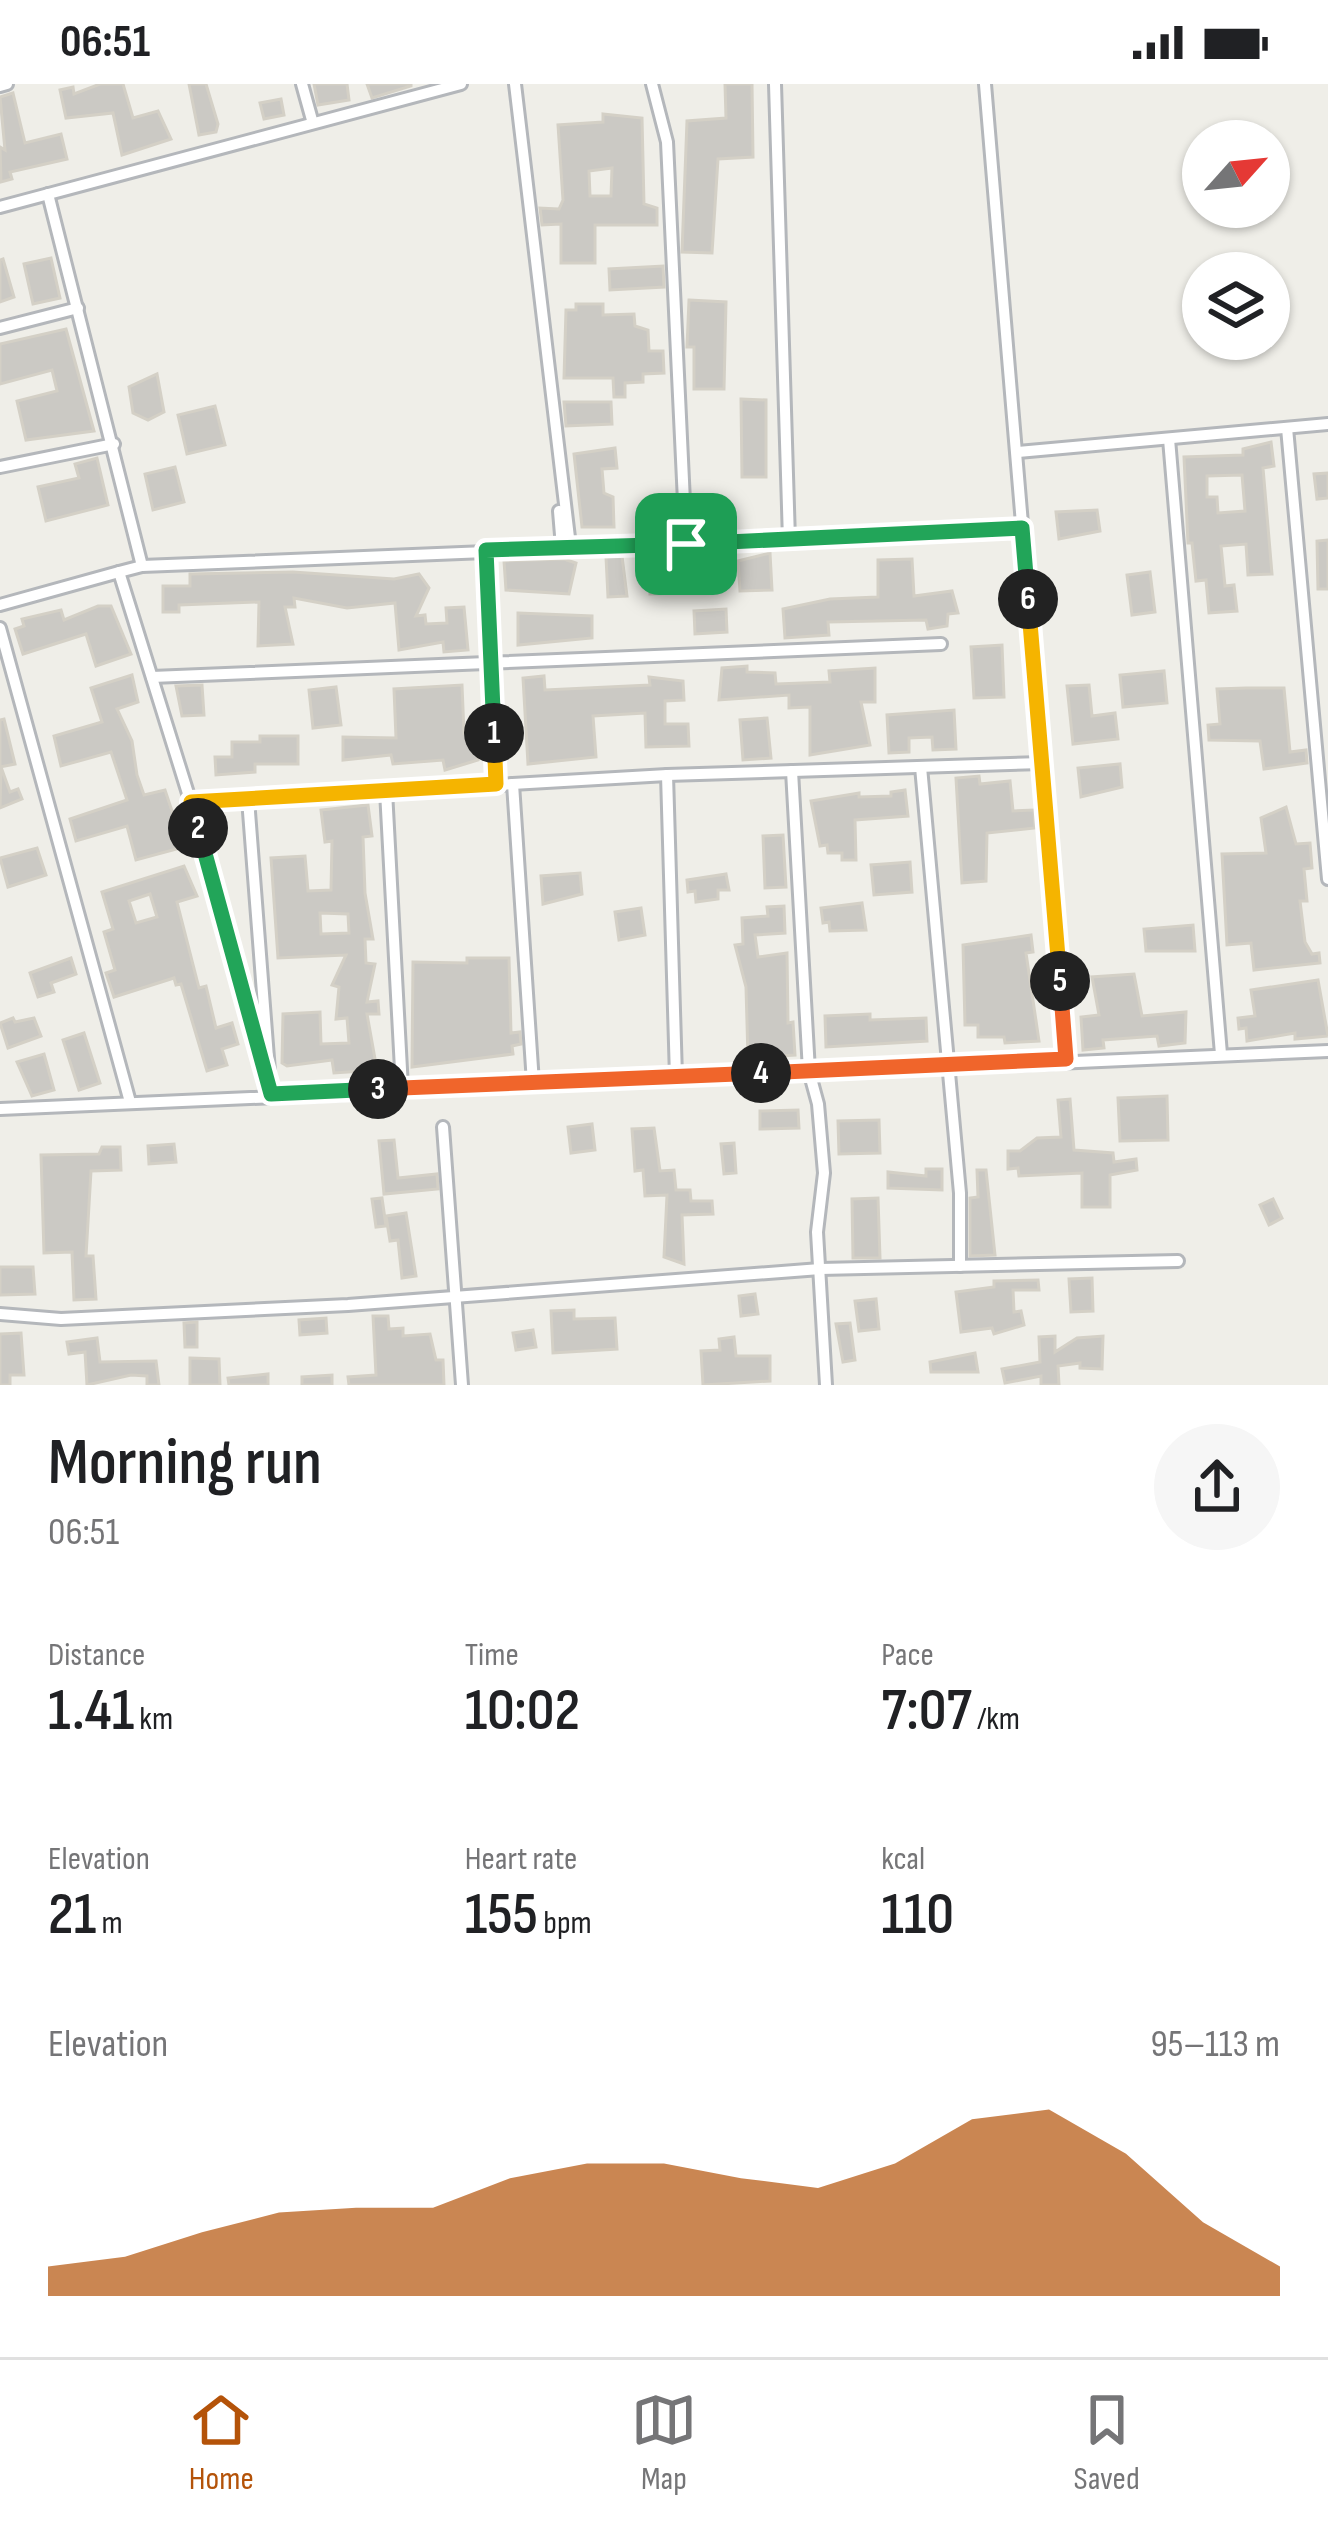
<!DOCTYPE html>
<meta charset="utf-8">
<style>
body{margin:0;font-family:"Sofia Sans Condensed",sans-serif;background:#f6f6f6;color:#202124;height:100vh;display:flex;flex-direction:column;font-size:45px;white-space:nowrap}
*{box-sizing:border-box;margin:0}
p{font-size:39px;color:#757577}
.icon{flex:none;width:66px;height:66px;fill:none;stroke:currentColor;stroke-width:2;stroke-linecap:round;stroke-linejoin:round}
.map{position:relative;height:1301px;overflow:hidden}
.details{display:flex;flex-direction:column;background:#fff;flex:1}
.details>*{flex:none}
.needle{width:78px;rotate:63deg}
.tools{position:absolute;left:1182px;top:36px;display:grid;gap:24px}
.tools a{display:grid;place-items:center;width:108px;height:108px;border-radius:50%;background:#fff;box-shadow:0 3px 9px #0004;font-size:60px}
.pin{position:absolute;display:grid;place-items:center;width:102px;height:102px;color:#fff;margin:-51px;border-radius:24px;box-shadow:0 6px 18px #0006}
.km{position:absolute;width:60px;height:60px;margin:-30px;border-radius:50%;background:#222;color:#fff;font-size:33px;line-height:60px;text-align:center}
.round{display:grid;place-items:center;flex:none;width:126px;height:126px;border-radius:63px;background:#f6f6f6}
.headline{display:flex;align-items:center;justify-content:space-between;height:204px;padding:0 48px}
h1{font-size:66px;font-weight:600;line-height:90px}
.figures{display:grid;grid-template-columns:repeat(3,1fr);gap:18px;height:204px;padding:12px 48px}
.figures div{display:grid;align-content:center}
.figures b{font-size:60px;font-weight:600}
.figures small{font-size:33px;font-weight:400}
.figures p{font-size:33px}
.chart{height:336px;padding:24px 48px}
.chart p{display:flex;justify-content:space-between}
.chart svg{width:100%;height:216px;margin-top:12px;fill:#b45309;opacity:.7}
.status{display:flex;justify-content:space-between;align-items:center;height:84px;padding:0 60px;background:#fff;direction:ltr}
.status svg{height:33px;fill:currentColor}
.tab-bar{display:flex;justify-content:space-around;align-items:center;height:168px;border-top:3px solid #e0e0e0;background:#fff;font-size:33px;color:#757577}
.tab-bar a{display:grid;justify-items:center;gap:6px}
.tab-bar .active{color:#b45309}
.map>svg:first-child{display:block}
.building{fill:#cbc9c4;stroke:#d4d0c6;stroke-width:3;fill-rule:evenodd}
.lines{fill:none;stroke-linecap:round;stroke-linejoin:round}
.minor-casing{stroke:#b4b7bb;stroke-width:16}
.minor{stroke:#fff;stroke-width:10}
.split-1-casing{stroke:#fff;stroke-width:24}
.split-2-casing{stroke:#fff;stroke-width:24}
.split-3-casing{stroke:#fff;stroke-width:24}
.split-4-casing{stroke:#fff;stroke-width:24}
.split-5-casing{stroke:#fff;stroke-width:24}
.split-6-casing{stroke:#fff;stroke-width:24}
.split-7-casing{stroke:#fff;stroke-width:24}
.split-1{stroke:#22a559;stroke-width:15}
.split-2{stroke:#f5b400;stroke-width:15}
.split-3{stroke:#22a559;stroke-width:15}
.split-4{stroke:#f0652b;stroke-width:15}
.split-5{stroke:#f0652b;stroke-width:15}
.split-6{stroke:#f5b400;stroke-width:15}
.split-7{stroke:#22a559;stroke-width:15}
</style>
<div class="status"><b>06:51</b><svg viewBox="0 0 49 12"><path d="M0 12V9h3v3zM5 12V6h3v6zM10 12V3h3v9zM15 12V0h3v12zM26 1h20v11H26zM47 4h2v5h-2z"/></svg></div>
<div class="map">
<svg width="1328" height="1301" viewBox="0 0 1328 1301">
<rect width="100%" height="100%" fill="#efeee8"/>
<!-- building -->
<g class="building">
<path d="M100 0H123L133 34 158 27 171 55 122 71 113 29 66 34 60 6 73 3 74 10Z"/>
<path d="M189 0H206L218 40 216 48 199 51Z"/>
<path d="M314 0H347L349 16 318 21Z"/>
<path d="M367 0H411V2L372 14Z"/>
<path d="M725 0H752L753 73 718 75 712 169 682 168 687 37 726 34Z"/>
<path d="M13 9 25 59 61 50 67 75 10 88 12 95 1 98 0 63 5 66 0 13Z"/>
<path d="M281 15 284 31 264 35 260 19Z"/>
<path d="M603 30 642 34 644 120 657 124V141H595V179H561V140L542 141 540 124 559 125 563 116 558 41 603 38ZM612 84 611 112H590L589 87Z"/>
<path d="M51 174 60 214 33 220 24 180Z"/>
<path d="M3 175 14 213 0 218V176Z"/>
<path d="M663 182 664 203 610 206 609 185Z"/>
<path d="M689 216 726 218 724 305H694V263H687Z"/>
<path d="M576 220H603V231L634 230 635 242 648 246 649 267H663L664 289 643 290V298L625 299V313H614L613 294H564L566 226H576Z"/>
<path d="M66 245 94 347 26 356 17 317 57 307 52 286 0 300V260Z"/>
<path d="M157 290 164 328 148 336 133 329 129 303Z"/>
<path d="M741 315 766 316V393H742Z"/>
<path d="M564 318H611L612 340 566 342Z"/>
<path d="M215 322 225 361 187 370 178 331Z"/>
<path d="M1271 358 1274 382 1263 384 1272 490 1248 491 1246 460 1221 462 1225 502 1234 501 1237 527 1209 529 1206 496 1196 497 1192 459H1188L1184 373 1243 371V365ZM1242 391 1245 427 1218 429 1217 413H1207V392Z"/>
<path d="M615 364 617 384 602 385 604 409 613 413 614 443H582L574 370Z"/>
<path d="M97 374 108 421 46 437 38 403 79 394 75 380Z"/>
<path d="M175 383 184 418 153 426 145 390Z"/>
<path d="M1328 389V414L1317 415 1314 390Z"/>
<path d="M1097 426 1100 447 1059 455 1056 428Z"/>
<path d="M1328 456V505H1318L1317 457Z"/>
<path d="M770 469 772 506 740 507 738 477Z"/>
<path d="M678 470 679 509 650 510V486H663L662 471Z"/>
<path d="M622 472 627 512 608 513 606 473Z"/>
<path d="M564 475 576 479 569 510 506 506 504 477Z"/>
<path d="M912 475 914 512 952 507 958 529 948 530 947 542 928 545 926 536 828 538 829 551 785 554 783 525 830 515 878 513V476Z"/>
<path d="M293 488 394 495 419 490 429 504 416 532 425 531 426 540 447 539 446 524 464 523 468 566 444 568 443 558 399 566 395 519 347 524 294 514 295 523H285L293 560 258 562 259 518 179 521V528H163V502H190V490Z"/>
<path d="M1150 488 1155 528 1132 531 1127 491Z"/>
<path d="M98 522H111L131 570 96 582 86 550 23 570 15 545 24 542 22 535 61 526 64 536Z"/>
<path d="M726 525 727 548 695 550 694 527Z"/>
<path d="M518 529 592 532V554L518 561Z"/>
<path d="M1002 561 1004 613 974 614 971 563Z"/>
<path d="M747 582V588L775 589 776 600 830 598 829 587 875 584V618H861L870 661 810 671V623L789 624V611L719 616 722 584Z"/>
<path d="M1164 587 1167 619 1123 623 1120 591Z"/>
<path d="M132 591 138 618 117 625 132 657 137 691 144 711 165 706 184 763 136 776 127 742 76 757 70 735 127 716 111 668 61 682 54 652 102 638 91 604Z"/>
<path d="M544 592 545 606 650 601 649 593 683 597 684 616 665 617V640H688L689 662 646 663 645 629 593 632 596 673 528 680 523 594Z"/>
<path d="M202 601 204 631 182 632 176 602Z"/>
<path d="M462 601 464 649 474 648 478 676 445 686 443 676 393 680 391 671 343 676V653L396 654 394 605Z"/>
<path d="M1089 601 1092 632 1115 629 1118 655 1073 660 1067 602Z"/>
<path d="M336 603 341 641 313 644 309 606Z"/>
<path d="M1246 604H1284L1290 668 1306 666 1307 679 1264 685 1260 657 1209 656 1208 641 1220 640 1217 605Z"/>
<path d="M954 626 956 665 933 666 932 653 909 654V668L889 669 887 631Z"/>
<path d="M767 634 771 674 743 676 740 636Z"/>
<path d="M4 635 15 680 0 683V636Z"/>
<path d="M260 652H298V680H255V688L216 691 215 673H232V658H260Z"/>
<path d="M1120 680 1122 703 1081 713 1078 684Z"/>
<path d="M1 683 10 708 18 705 22 715 0 724Z"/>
<path d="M979 692 980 700 1010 697 1013 727 1034 726 1035 744 987 749 986 797 962 799 956 694Z"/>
<path d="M905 706 908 732 855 736 856 776H842V769H828L827 761 820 762 811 717 859 709V713L891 712V708Z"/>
<path d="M368 721 372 752 363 753 365 809 373 855H365L366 879 375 880 367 918 378 917 379 930H367L377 986 334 989 332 976 287 982 282 979 283 930 320 928 321 960 349 959 347 934 336 935 339 903 332 901 346 871 278 874 271 774 305 772 308 807 331 806 332 757 325 758 321 726ZM320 829 348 830 349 849 321 850Z"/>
<path d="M1286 723 1296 760 1310 759 1312 784 1304 785 1307 817H1300L1305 858 1312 870 1319 869 1320 879 1254 886 1251 859 1227 861 1222 770 1266 769 1261 734Z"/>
<path d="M783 751 786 803 765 804 763 752Z"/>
<path d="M37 764 46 791 8 803 0 774Z"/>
<path d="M910 778 912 808 874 811 871 781Z"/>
<path d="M184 782 197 812 177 818 199 904 206 902 216 944 232 939 238 960 222 965 227 981 207 987 181 900 176 901 174 894 114 913 106 889 115 886 104 848 113 845 102 808ZM150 810 157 833 136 839 129 817Z"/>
<path d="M580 789 582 810 543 820 541 792Z"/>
<path d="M726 790 729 806H718V815L696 818 695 807 688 808 687 796Z"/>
<path d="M862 819 866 846 830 847 829 838 823 839 821 824Z"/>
<path d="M784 822 785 849 755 851 758 873 787 869 788 939 793 938 795 971 748 974 746 903 735 861 743 860 742 834 768 832 767 823Z"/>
<path d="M641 824 645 851 619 856 615 828Z"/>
<path d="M1193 841 1195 867H1146L1144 845Z"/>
<path d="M1031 851 1033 868 1026 869 1039 957 1005 959 1004 953H978V941H965L963 861Z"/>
<path d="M71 874 76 890 51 899 54 908 38 913 30 889Z"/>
<path d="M467 874H509L511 949 520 948 521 960 512 962 513 970 412 983 413 878 467 879Z"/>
<path d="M1134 890 1142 932 1186 928 1185 959 1159 962 1157 952 1103 956 1104 964 1083 966 1081 933 1099 931 1092 893Z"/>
<path d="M1318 896 1328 952 1295 955V949L1247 957 1246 944 1239 945 1238 934 1255 932 1251 906Z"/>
<path d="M870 930V936L926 934 927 957 826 963 825 932Z"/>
<path d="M13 934 15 938 34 934 41 952 8 964 0 939Z"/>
<path d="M84 949 100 999 79 1006 63 956Z"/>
<path d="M44 970 54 1006 32 1012 17 978Z"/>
<path d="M1167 1012 1168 1056 1120 1057 1118 1014Z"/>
<path d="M1070 1015 1074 1066 1113 1069 1114 1078 1136 1075 1137 1086 1110 1091V1123H1082V1089L1019 1092 1018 1084 1008 1085V1067H1020L1037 1054 1061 1053 1058 1016Z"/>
<path d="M798 1026 799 1044 760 1045V1027Z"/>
<path d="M879 1036 880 1069 839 1070 838 1037Z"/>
<path d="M592 1040 595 1066 571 1069 568 1043Z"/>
<path d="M654 1044 660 1087 674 1086 676 1106H690L691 1117H712L713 1130 682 1131 684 1180 664 1173 667 1111 645 1112 643 1086 635 1087 632 1045Z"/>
<path d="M394 1056 398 1094 437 1090 438 1105 384 1110 379 1057Z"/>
<path d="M734 1059 736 1089 724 1090 721 1060Z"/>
<path d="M174 1060 176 1078 149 1080 148 1062Z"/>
<path d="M102 1063H120L121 1086 91 1087 86 1172H93L96 1215 74 1216 72 1168 44 1169 41 1071 99 1070Z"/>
<path d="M926 1085H942V1106L888 1104V1088L926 1092Z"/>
<path d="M977 1086H986L995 1171 970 1172V1114L978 1113Z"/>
<path d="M382 1114 386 1142 376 1143 372 1115Z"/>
<path d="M878 1114 880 1174H853L852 1115Z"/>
<path d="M1273 1115 1282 1134 1269 1141 1260 1121Z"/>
<path d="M406 1129 416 1192 402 1194 398 1156 390 1157 386 1132Z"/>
<path d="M0 1183H33L35 1210 0 1211Z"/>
<path d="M1092 1194 1093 1227 1071 1228 1069 1195Z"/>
<path d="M1038 1196 1039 1206H1013L1014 1228 1021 1227 1024 1241 994 1250 992 1244 961 1248 956 1208 994 1203V1197Z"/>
<path d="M755 1210 758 1230 741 1232 739 1212Z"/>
<path d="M876 1215 879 1245 859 1247 855 1217Z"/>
<path d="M574 1226V1235L615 1234 617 1265 553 1269 551 1227Z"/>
<path d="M373 1232H388L389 1245 403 1244V1252L430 1250 436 1276H443L444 1301H349L348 1293 376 1291Z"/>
<path d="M326 1234 327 1249 300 1251 299 1236Z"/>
<path d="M197 1238V1263H185L184 1239Z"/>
<path d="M850 1239 855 1276 843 1278 836 1240Z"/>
<path d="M533 1246 536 1263 516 1266 513 1249Z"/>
<path d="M21 1249 24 1291H10V1301H0V1250Z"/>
<path d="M1055 1252V1268L1077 1254 1103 1252 1102 1285 1080 1284V1279L1058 1282 1059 1301H1041V1292L1005 1299 1002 1285 1040 1278 1039 1253Z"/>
<path d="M734 1253 736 1272H770V1297L703 1301 701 1267 720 1266 719 1255Z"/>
<path d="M97 1254 100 1278 156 1277 159 1301H147V1292L131 1291 87 1301 85 1268 69 1270 67 1258Z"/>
<path d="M975 1269 978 1288H931L930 1278Z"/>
<path d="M190 1274 219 1275 220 1301H190Z"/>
<path d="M268 1290V1301H229L228 1294Z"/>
<path d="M332 1291V1301H302V1293Z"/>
</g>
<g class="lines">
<!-- minor casing -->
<g class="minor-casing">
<g id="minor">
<path d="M302 0 312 36"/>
<path d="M515 0 570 462"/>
<path d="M775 0 789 456"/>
<path d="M985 0 1067 975"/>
<path d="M0 2 7 0"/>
<path d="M48 110 142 482"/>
<path d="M0 123 461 0"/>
<path d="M0 244 78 224"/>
<path d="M1287 344 1328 795"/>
<path d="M1169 355 1221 970"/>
<path d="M1018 368 1328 340"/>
<path d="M0 383 114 360"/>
<path d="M559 427 562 463"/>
<path d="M686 460 1021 444"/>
<path d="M486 466 497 700"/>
<path d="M0 521 119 488"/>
<path d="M0 544 130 1018"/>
<path d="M152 593 941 560"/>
<path d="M921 683 960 1109V1182"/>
<path d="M792 687 809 987 818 1020 824 1089 817 1148 826 1301"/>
<path d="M667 691 676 993"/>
<path d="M513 700 533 999"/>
<path d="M386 707 402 1004"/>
<path d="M248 715 269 987"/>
<path d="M191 719 667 691 1042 679"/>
<path d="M270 993 259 973 191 719 119 488 142 482 686 460 667 58 652 0"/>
<path d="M0 1025 1328 967"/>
<path d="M443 1043 462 1301"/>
<path d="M0 1230 61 1235 348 1221 820 1185 1178 1177"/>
</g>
</g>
<!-- minor -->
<use href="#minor" class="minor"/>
</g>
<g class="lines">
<!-- split-1 casing -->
<g class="split-1-casing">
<path id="split-1" d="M494 649 486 466 686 460"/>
</g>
<!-- split-2 casing -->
<g class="split-2-casing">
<path id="split-2" d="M198 744 191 718 496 700 494 649"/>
</g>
<!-- split-3 casing -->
<g class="split-3-casing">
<path id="split-3" d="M198 744 271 1010 378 1005"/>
</g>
<!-- split-4 casing -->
<g class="split-4-casing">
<path id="split-4" d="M378 1005 761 989"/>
</g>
<!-- split-5 casing -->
<g class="split-5-casing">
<path id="split-5" d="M761 989 1066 975 1060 897"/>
</g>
<!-- split-6 casing -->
<g class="split-6-casing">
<path id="split-6" d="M1028 515 1060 897"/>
</g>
<!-- split-7 casing -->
<g class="split-7-casing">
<path id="split-7" d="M686 460 1022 444 1028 515"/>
</g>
<!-- split-1 -->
<use href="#split-1" class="split-1"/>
<!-- split-2 -->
<use href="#split-2" class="split-2"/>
<!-- split-3 -->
<use href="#split-3" class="split-3"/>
<!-- split-4 -->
<use href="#split-4" class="split-4"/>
<!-- split-5 -->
<use href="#split-5" class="split-5"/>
<!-- split-6 -->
<use href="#split-6" class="split-6"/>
<!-- split-7 -->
<use href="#split-7" class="split-7"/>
</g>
</svg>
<div class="tools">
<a><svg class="needle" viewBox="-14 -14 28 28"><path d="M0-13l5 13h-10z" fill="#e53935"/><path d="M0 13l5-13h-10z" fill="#757577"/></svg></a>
<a><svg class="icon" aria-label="layers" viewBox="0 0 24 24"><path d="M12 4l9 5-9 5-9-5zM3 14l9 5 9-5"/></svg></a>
</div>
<div class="pin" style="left:686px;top:460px;background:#1e9e55"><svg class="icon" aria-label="arrive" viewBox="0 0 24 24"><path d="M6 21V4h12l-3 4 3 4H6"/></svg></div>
<b class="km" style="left:494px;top:649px">1</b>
<b class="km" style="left:198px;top:744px">2</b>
<b class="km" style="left:378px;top:1005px">3</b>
<b class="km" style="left:761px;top:989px">4</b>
<b class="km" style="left:1060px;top:897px">5</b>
<b class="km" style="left:1028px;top:515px">6</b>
</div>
<section class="details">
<div class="headline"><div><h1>Morning run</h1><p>06:51</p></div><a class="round"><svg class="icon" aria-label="share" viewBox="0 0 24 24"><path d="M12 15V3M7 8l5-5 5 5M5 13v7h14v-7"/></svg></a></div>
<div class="figures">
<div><p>Distance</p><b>1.41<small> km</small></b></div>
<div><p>Time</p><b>10:02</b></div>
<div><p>Pace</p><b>7:07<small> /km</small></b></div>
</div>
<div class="figures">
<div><p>Elevation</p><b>21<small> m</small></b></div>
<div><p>Heart rate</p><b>155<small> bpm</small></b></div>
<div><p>kcal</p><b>110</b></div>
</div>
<div class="chart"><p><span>Elevation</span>95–113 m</p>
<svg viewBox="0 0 160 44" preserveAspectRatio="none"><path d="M0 44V38L10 36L20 31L30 27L40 26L50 26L60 20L70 17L80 17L90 20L100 22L110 17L120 8L130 6L140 15L150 29L160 38V44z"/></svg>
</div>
</section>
<nav class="tab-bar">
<a class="active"><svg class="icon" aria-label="home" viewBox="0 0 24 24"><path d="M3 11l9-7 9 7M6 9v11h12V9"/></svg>Home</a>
<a><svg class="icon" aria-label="map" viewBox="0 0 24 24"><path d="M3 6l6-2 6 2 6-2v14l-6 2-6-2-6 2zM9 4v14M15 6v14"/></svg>Map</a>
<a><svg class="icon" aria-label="saved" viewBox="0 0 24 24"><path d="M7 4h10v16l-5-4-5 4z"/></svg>Saved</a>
</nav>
